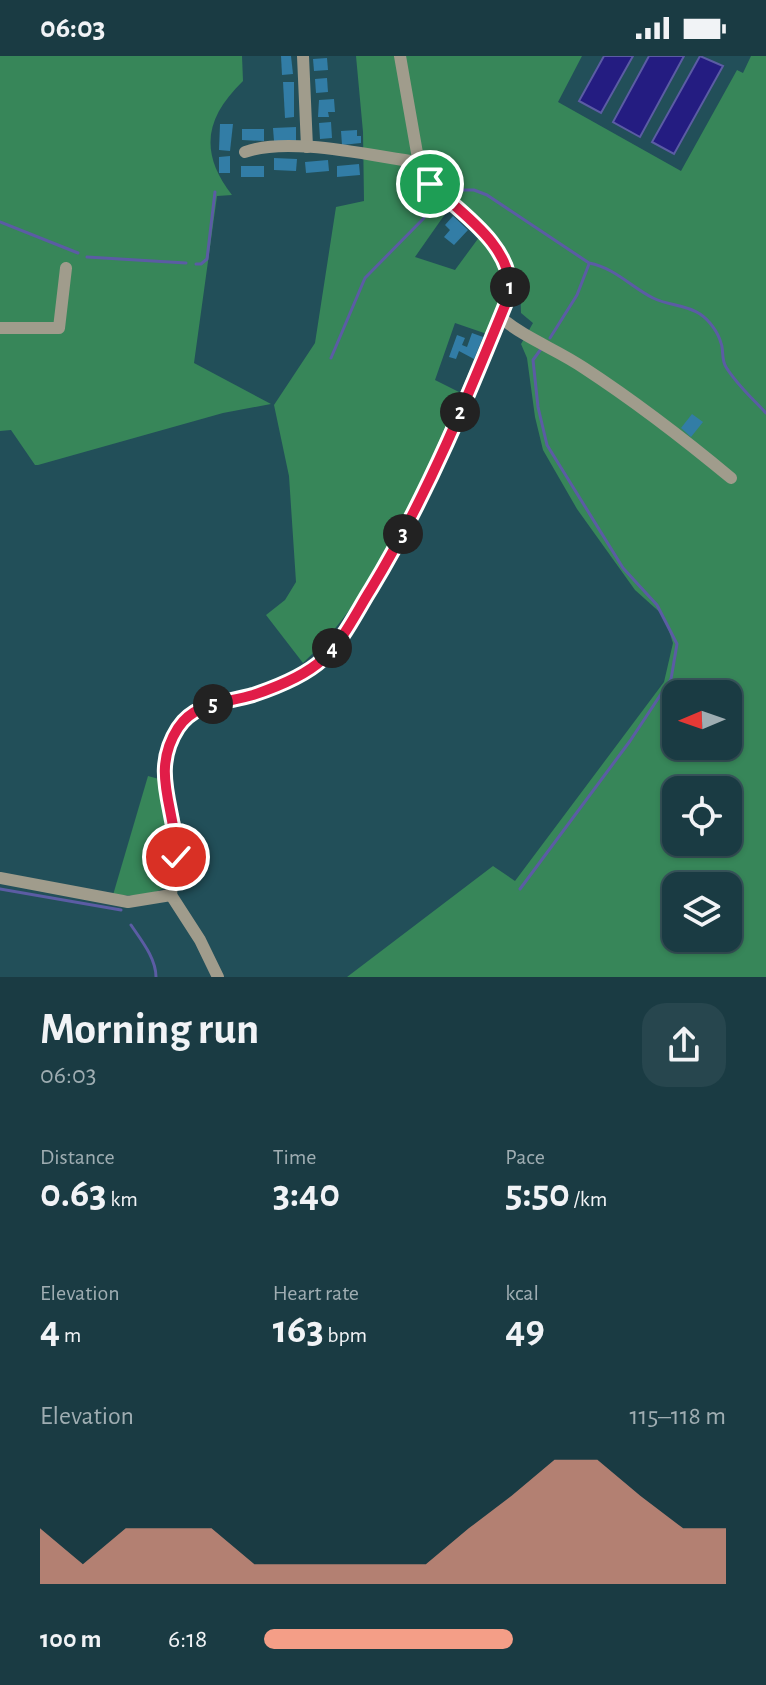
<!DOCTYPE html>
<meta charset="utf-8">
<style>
body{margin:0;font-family:"Alegreya Sans",sans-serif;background:#27464e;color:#f1f3f6;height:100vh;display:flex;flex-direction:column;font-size:30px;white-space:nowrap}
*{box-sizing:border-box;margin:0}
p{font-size:26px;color:#9fadb2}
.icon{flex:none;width:44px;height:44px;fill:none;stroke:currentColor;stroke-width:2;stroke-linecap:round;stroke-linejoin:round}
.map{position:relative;height:921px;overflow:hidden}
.panel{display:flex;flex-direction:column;background:#1a3b43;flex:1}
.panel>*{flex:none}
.needle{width:52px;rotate:268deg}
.controls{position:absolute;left:662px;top:624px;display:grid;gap:16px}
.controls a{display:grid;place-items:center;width:80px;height:80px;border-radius:16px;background:#1a3b43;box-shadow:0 2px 6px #0004,0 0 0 2px #38555c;font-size:40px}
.pin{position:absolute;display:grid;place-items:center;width:68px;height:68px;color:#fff;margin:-34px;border:4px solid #fff;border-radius:50%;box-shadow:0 2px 8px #0007}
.km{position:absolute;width:40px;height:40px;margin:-20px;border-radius:50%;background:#222;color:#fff;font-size:22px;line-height:40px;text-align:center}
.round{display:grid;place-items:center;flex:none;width:84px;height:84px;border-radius:24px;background:#27464e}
.head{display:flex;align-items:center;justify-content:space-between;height:136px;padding:0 40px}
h1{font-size:44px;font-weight:600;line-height:60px}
.stats{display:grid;grid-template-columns:repeat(3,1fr);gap:12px;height:136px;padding:8px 40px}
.stats div{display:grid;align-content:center}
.stats b{font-size:40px;font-weight:600}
.stats small{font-size:22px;font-weight:400}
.stats p{font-size:22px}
.chart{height:224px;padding:16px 40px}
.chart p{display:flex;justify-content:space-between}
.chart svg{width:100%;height:144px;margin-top:8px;fill:#f49e87;opacity:.7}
ul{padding:0 40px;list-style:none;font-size:26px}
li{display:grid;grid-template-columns:128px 96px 1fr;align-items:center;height:60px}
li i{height:20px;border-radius:10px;background:#f49e87}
.status{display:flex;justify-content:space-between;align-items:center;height:56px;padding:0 40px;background:#1a3b43;direction:ltr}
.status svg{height:22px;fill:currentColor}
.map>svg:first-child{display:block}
.green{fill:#378659;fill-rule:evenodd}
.water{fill:#241c81;stroke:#5b5ca4;stroke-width:2}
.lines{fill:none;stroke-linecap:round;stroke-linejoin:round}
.stream{stroke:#5b5ca4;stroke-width:3}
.building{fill:#327da6}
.minor{stroke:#a09c8c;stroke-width:12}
.route-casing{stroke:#fff;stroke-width:16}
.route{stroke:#e11d48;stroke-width:10}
</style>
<div class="status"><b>06:03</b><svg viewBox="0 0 49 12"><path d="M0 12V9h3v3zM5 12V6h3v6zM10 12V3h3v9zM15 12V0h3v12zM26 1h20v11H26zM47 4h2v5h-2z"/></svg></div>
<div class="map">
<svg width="766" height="921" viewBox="0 0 766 921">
<rect width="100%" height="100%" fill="#224f59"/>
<!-- green -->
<g class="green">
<path d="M0 0H242L243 25C205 62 199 96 232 139L217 140 194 307 271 348 223 357 38 409H35L11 374 0 375Z"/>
<path d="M356 0H397L415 105 412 116 448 150 442 130 423 110 403 0H582L558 46 681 115 737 14 743 17 751 0H766V921H347L493 810 515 825 664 626 673 587 664 560 635 534 577 453 543 394 535 361 527 302 521 288 533 267 521 257 520 229 511 213 503 215 504 236 487 278 455 267 435 324 463 338C423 427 375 540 303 607L266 559 285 544 296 526 289 420 274 349 315 287 336 151 364 145 363 76ZM450 151 480 180 455 214 415 201ZM676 638H728V690H676ZM676 734H728V786H676ZM676 830H728V882H676Z"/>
<path d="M148 720 159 723 171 780 164 832 147 840 113 839Z"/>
</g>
<!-- water -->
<g class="water">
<path d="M604 0H633L601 57 579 45Z"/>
<path d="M649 0H684L640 81 613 66Z"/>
<path d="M700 0 723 10 674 98 652 86Z"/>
</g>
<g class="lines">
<!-- stream -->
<g class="stream">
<path d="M459 134H474L487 139 589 207C615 212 631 231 653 242 669 250 685 248 700 258 709 264 718 276 721 287 724 295 721 303 726 311 737 329 752 342 766 357"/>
<path d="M0 166 78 197"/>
<path d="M87 201 186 207"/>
<path d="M196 208H201L207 203 215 136"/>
<path d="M550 282 577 239 589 208"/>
<path d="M331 302 365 222 424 162"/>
<path d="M0 833 121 854"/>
<path d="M520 833 630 685 671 623 677 588 657 549 623 512 547 389 538 351 533 304 541 293"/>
<path d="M131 869C141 884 156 902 156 921"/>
</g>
</g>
<!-- building -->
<g class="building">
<path d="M281 0H291L293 18 282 19Z"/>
<path d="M327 2 328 14 314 15 313 3Z"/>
<path d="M327 22 328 36 316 37 315 23Z"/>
<path d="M283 26H294V61L285 62Z"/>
<path d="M334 43 335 56H328L329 61H318L319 44Z"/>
<path d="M331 66 332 82 320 83 319 67Z"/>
<path d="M220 68H233L230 95 219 94Z"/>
<path d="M296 71V85H274L273 72Z"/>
<path d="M242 73H264V85L242 84Z"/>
<path d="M357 74V80H361V87L342 89 341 75Z"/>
<path d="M230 100V117H219V101Z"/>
<path d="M274 102 297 103 296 115 274 114Z"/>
<path d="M328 104 329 115 306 117 305 106Z"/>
<path d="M359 108 360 119 337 121V110Z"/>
<rect x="241" y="110" width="23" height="11"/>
<path d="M453 160 468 174 454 189 444 181 450 174 445 169Z"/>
<path d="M472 277 483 281 474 303 459 295 456 303 449 301 457 279 465 282 462 289 467 291Z"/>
<path d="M692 358 703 366 691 381 681 372Z"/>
</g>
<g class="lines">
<!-- minor -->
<g class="minor">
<path d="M303 0 307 91"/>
<path d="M245 96C288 80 372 100 417 106"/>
<path d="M500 261C526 283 556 293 584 312 636 346 684 383 731 422"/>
<path d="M0 272H59L66 212"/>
<path d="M0 822 128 846 171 839 177 778 163 719 169 688 179 670 200 652 252 639 289 624 315 609 329 595 356 558 413 460 500 261C505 250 512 238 511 225 507 180 443 150 420 114L400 0"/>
<path d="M171 839 200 884 218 921"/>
</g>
</g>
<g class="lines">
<!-- route casing -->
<g class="route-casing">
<path id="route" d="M176 801C177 754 149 717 178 672 195 646 226 647 253 639 277 631 305 620 323 603 343 585 357 555 371 533 428 439 469 338 510 237 513 190 461 157 430 128"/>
</g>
<!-- route -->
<use href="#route" class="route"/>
</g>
</svg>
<div class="controls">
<a><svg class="needle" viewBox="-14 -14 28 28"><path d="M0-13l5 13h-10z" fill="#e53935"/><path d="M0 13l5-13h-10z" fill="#9fadb2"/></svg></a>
<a><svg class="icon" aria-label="locate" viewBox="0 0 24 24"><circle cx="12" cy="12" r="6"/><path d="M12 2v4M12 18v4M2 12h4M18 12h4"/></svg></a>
<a><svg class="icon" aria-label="layers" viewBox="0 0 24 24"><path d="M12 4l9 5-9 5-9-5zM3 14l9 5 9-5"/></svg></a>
</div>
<div class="pin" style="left:430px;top:128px;background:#1e9e55"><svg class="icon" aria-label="arrive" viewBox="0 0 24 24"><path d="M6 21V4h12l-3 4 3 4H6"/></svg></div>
<div class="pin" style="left:176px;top:801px;background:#d93025"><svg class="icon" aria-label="check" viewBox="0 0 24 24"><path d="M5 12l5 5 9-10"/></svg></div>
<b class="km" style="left:510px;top:231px">1</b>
<b class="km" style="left:460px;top:356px">2</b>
<b class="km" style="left:403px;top:478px">3</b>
<b class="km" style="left:332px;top:592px">4</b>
<b class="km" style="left:213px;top:648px">5</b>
</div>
<section class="panel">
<div class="head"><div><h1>Morning run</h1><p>06:03</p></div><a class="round"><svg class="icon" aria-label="share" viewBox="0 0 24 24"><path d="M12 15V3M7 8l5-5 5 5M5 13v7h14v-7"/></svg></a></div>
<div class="stats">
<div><p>Distance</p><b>0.63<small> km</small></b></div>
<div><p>Time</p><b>3:40</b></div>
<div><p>Pace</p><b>5:50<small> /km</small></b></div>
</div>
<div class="stats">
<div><p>Elevation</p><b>4<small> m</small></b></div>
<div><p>Heart rate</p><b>163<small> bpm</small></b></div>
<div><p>kcal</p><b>49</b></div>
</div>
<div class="chart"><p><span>Elevation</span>115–118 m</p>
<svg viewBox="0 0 160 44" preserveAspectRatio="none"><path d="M0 44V27L10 38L20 27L30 27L40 27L50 38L60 38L70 38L80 38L90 38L100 27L110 17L120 6L130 6L140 17L150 27L160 27V44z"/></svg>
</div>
<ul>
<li><b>100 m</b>6:18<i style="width:54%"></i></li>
</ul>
</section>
